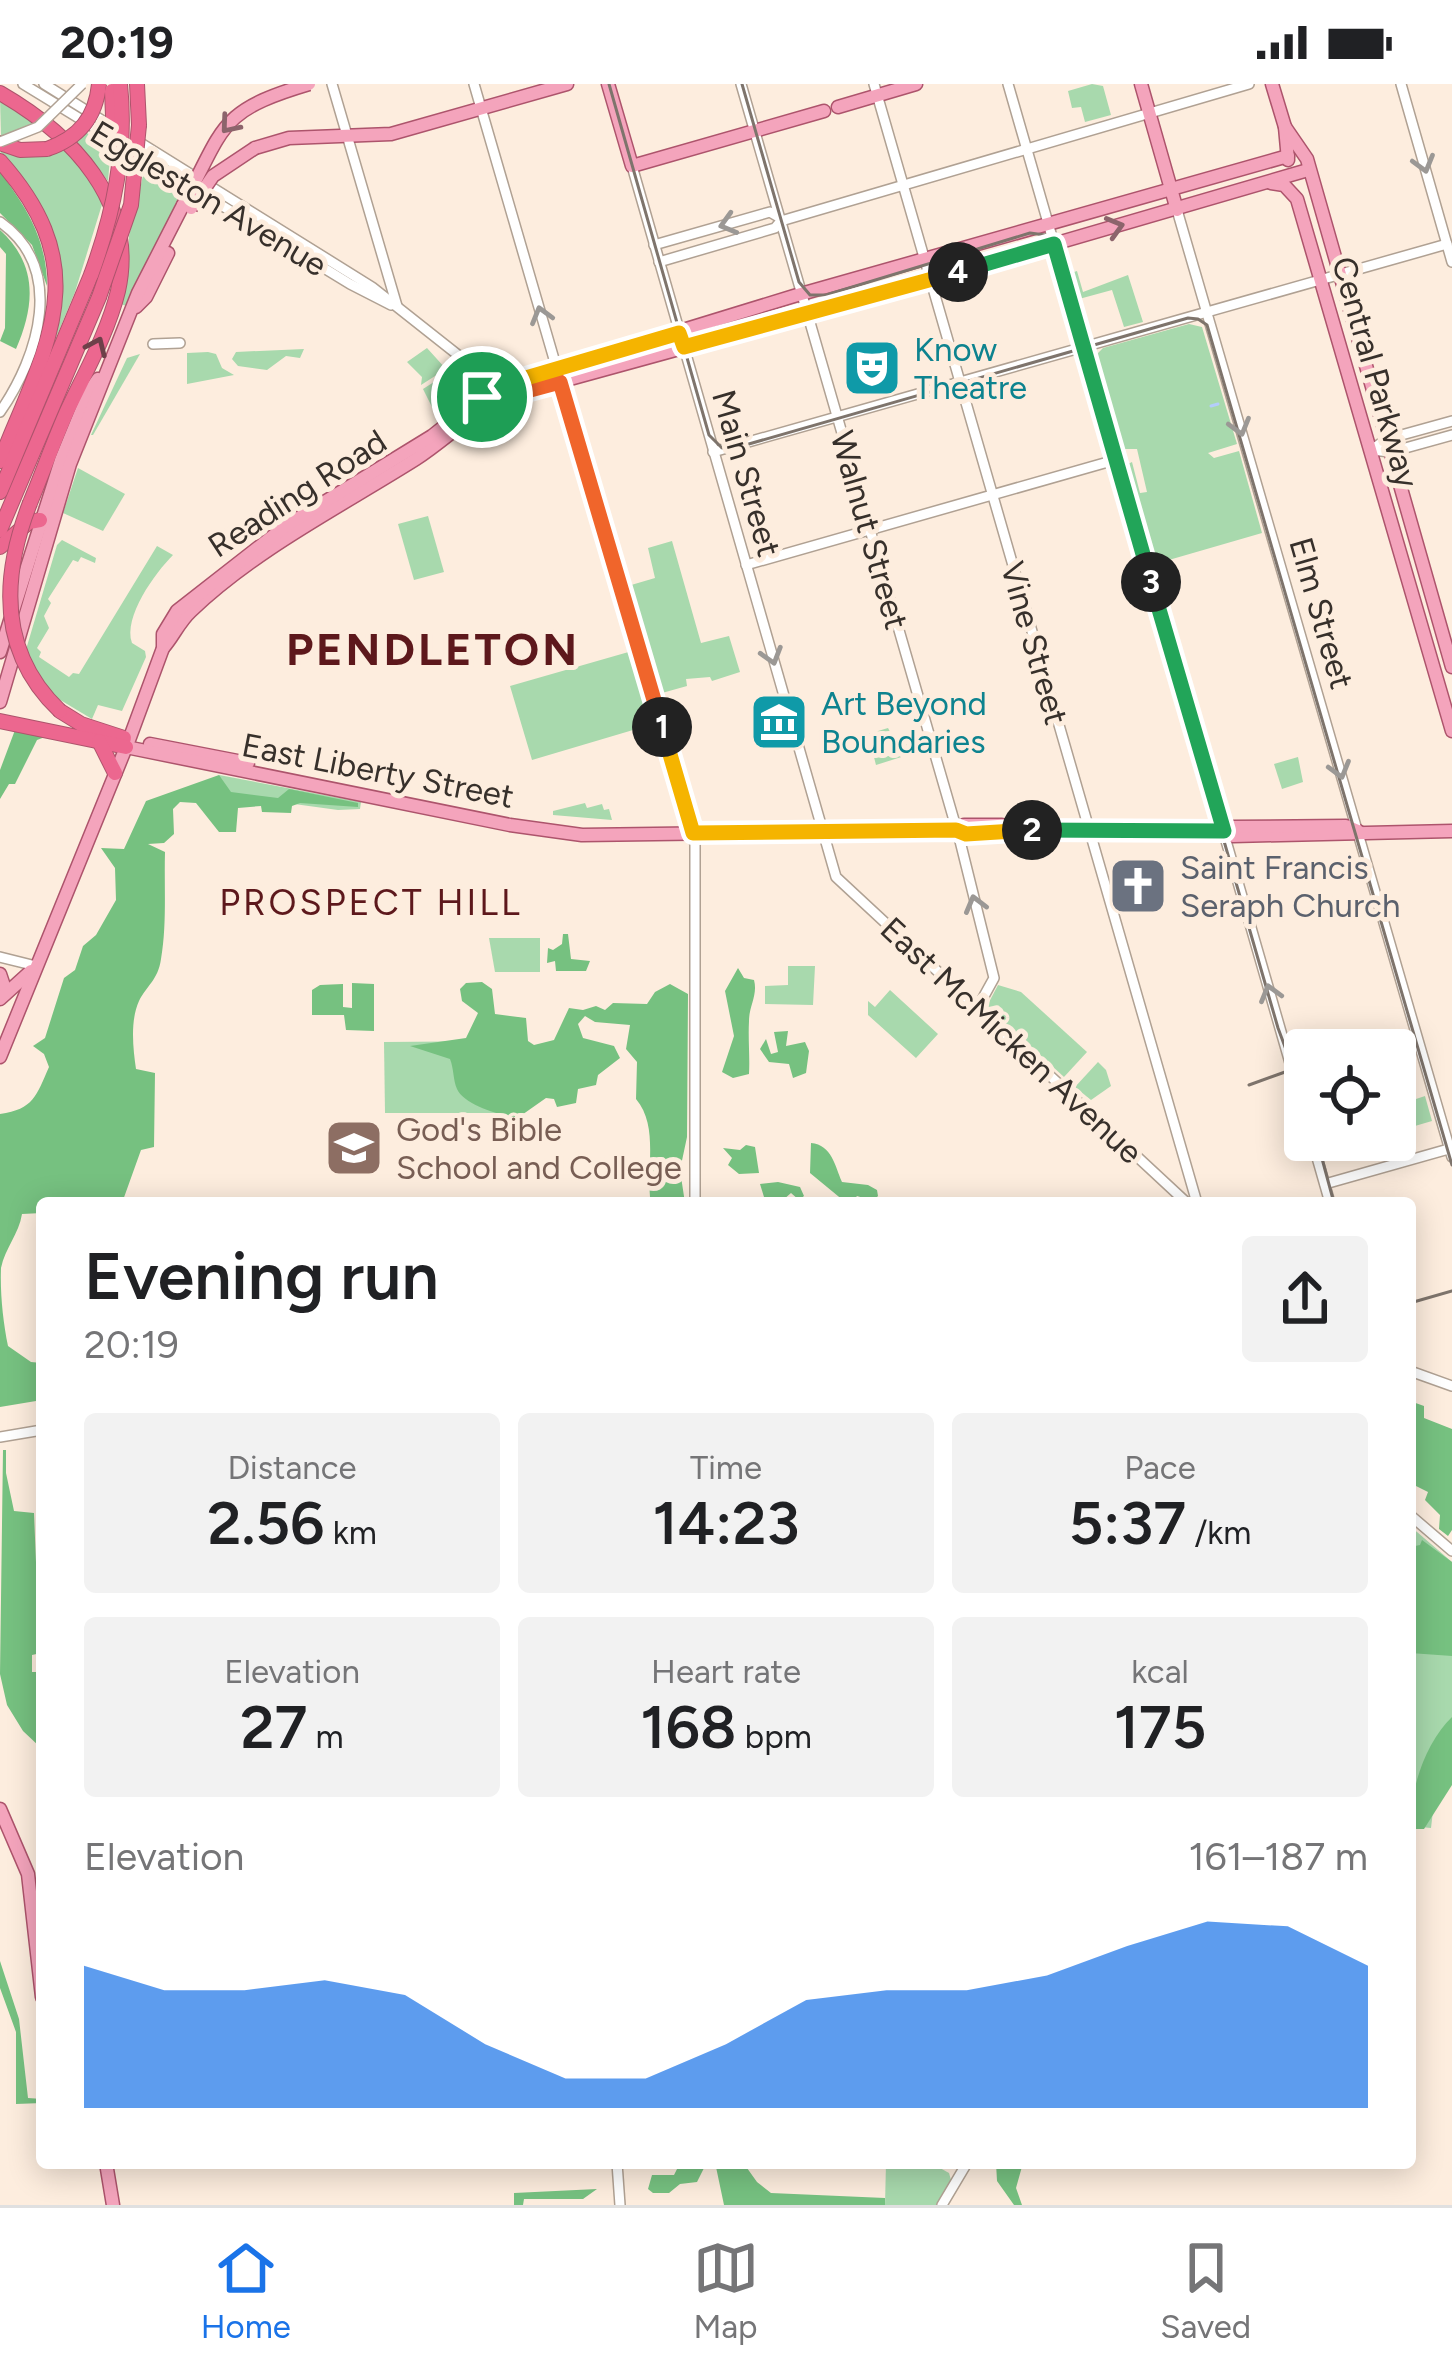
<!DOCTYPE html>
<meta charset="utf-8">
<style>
body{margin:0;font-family:Figtree,sans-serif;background:#f2f2f2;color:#202124;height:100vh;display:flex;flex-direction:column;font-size:45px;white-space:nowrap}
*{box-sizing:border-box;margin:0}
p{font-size:39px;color:#757577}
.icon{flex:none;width:66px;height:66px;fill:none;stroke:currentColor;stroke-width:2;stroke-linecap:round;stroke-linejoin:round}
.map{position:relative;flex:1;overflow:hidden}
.side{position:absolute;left:36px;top:1113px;width:1380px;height:972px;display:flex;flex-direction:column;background:#fff;border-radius:12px;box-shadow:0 6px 30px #0003}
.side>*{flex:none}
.buttons{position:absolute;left:1284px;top:945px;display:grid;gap:24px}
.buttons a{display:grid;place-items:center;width:132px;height:132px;border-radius:12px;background:#fff;box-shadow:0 6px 30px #0003;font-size:60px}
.pin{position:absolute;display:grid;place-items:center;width:102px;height:102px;color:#fff;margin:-51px;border:6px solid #fff;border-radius:50%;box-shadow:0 3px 12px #0007}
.km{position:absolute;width:60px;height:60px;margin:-30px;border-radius:50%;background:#222;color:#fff;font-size:33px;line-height:60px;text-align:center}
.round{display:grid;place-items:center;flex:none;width:126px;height:126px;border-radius:12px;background:#f2f2f2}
.overview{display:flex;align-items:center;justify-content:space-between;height:204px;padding:0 48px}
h1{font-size:66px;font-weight:600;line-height:90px}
.metrics{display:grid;grid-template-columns:repeat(3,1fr);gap:18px;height:204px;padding:12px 48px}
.metrics div{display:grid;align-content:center;border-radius:12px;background:#f2f2f2;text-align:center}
.metrics b{font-size:60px;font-weight:600}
.metrics small{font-size:33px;font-weight:400}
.metrics p{font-size:33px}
.chart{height:336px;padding:24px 48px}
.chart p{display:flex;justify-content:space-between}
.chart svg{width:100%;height:216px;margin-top:12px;fill:#1a73e8;opacity:.7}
.status{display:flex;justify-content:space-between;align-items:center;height:84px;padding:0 60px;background:#fff;direction:ltr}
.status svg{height:33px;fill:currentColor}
.tab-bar{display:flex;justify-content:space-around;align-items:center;height:168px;border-top:3px solid #e0e0e0;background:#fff;font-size:33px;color:#757577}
.tab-bar a{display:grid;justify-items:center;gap:6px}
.tab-bar .current{color:#1a73e8}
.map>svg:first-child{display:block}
.green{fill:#a8d9ad}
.forest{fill:#76c180}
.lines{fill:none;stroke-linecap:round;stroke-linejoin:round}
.stream{stroke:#b4cdfc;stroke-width:3}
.secondary-casing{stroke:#b0a193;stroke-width:12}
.primary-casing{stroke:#ad546c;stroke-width:15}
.highway-casing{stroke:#ad546c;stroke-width:16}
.secondary{stroke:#fff;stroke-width:9}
.primary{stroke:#f4a4bc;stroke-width:12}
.highway{stroke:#ec678f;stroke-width:14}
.tram{stroke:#7e746c;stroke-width:3}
.secondary-bridge-casing{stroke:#b0a193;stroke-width:12;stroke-linecap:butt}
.primary-bridge-casing{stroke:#ad546c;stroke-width:15;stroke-linecap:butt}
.highway-bridge-casing{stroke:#ad546c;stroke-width:16;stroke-linecap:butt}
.secondary-bridge{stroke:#fff;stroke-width:9}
.primary-bridge{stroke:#f4a4bc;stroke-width:12}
.highway-bridge{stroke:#ec678f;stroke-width:14}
.oneway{stroke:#8c646c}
.oneway2{stroke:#9b9895}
.oneway3{stroke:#6d4049}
.split-1-casing{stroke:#fff;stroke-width:24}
.split-2-casing{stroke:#fff;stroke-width:24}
.split-3-casing{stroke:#fff;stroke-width:24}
.split-4-casing{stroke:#fff;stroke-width:24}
.split-5-casing{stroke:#fff;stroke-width:24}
.split-1{stroke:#f0652b;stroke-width:15}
.split-2{stroke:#f5b400;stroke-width:15}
.split-3{stroke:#22a559;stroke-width:15}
.split-4{stroke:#22a559;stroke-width:15}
.split-5{stroke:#f5b400;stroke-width:15}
.labels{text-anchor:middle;stroke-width:10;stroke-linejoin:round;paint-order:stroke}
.street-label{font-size:33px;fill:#37302b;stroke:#fdedde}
.culture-label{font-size:33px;fill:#0d838f;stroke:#fdedde;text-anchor:start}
.worship-label{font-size:33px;fill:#5b616d;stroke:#fdedde;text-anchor:start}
.education-label{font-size:33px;fill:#785e54;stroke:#fdedde;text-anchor:start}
.neighbourhood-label{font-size:36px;letter-spacing:3px;fill:#5d181c;stroke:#fdedde}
.district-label{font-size:45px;font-weight:bold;letter-spacing:3px;fill:#5d181c;stroke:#fdedde}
</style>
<div class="status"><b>20:19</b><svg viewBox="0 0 49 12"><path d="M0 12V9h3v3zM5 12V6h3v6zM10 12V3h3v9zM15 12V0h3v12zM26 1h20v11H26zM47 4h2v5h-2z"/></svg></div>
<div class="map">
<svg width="1452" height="2121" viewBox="0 0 1452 2121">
<rect width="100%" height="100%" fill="#fdedde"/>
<!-- green -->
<g class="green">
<path d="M1092 0 1103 2 1111 31 1085 38 1081 23 1072 24 1068 7Z"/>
<path d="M0 14 36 38 1 52Z"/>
<path d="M85 48 111 62 108 97 75 56Z"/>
<path d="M65 63 104 114 75 208 51 266C74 184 57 130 0 68Z"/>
<path d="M145 83 184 108 183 112 126 222 121 220 129 179V152Z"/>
<path d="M1077 187 1083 208 1128 191 1143 238 1124 243 1112 206 1079 215 1071 189Z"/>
<path d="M1189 240 1202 243 1237 360 1208 369 1214 374 1239 367 1262 449 1155 480 1124 382 1132 378 1140 409 1147 408 1137 365H1120L1094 273 1103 264Z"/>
<path d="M427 264 446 285 421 301 422 293 407 278Z"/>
<path d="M304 265 300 274 286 272 267 286 238 282 232 275 236 268Z"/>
<path d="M208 268 216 270 222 284 234 291 187 300V269Z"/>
<path d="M140 270 93 351H91L127 274Z"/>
<path d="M448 289 460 308 433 325 423 305Z"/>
<path d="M78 384 125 410 103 447 63 429Z"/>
<path d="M428 432 444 488 414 496 398 440Z"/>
<path d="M62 456 96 474 95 479 81 473 78 478 73 476 48 515 51 519 44 532 49 544 37 564 41 568 39 573 69 593 73 589 79 590 157 462 173 471C155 489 123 533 132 559L145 567 146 573 122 627 98 621 92 635 57 614 22 579 57 461Z"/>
<path d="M672 457 701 559 729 552 740 588 712 597 710 593 686 595 687 602 662 609 657 594 649 596 660 638 532 676 510 602 639 565 621 504 655 494 648 464Z"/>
<path d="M888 644 898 663 911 659 914 669 876 681 868 650Z"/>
<path d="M1298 673 1303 698 1282 705 1274 680Z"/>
<path d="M219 691 361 718 360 725 338 726 215 709Z"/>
<path d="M585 719 587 724 602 720 604 726 609 725 612 736 553 731V727Z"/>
<path d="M489 854H540V888H495Z"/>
<path d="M788 882H815L813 921 765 920V902L788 901Z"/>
<path d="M998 901 1021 908 1087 968 1064 993 987 922Z"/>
<path d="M890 906 938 950 916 974 868 931V917L875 923Z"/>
<path d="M509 957V1029H385L384 958Z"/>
<path d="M1098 978 1106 986 1111 1002 1091 1016 1075 1003Z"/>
<path d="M1425 1012 1432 1037 1408 1044 1401 1020Z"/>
<path d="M1410 1442 1452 1478V1676H1439L1431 1744 1410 1742Z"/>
<path d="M886 2079H931L949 2089 951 2096 936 2121H885Z"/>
</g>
<!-- forest -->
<g class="forest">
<path d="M0 88C27 124 47 156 47 202L32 161 0 129Z"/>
<path d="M0 146C38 181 35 221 16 265L0 257 5 244 6 170 0 163Z"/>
<path d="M15 646 45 653 37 656 15 700H9L0 715V686Z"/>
<path d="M219 691 231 708 278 714 289 705 358 719V723L300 719 292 722 291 729 262 728 261 722 238 724 236 748H219L196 719 180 718 173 725 174 750 164 759 148 760 165 768C164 803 167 840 161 875 158 896 147 901 139 917 130 937 133 964 136 985L155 989 154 1063 141 1066 122 1119H42V1129L22 1130C19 1150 5 1164 1 1184 0 1209 3 1238 8 1262L31 1278 42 1279V1316L0 1323V1030C34 1025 36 1012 49 983L44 970 33 962 45 954 64 894 75 886 83 862 96 851 116 816 115 784 101 764 124 765 146 717Z"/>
<path d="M563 850H568L571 875 590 877 586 887H556L555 877 547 879 548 864 553 866 562 860Z"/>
<path d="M738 884 744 894 754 896C758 911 749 922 749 937 748 956 750 972 749 990L733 994 722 988 734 952 725 907Z"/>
<path d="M482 898 492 905 495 930 526 934 528 957 534 961 554 956 569 924 583 926 596 922 605 926 613 919 647 920 655 908 670 900 688 910 687 1053 680 1086 685 1119H642L650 1113C647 1080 658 1041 636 1015L637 978 626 965 630 941 595 938 585 932 578 940 583 954 614 962 620 974 598 991 596 1001 578 1005 576 1019 557 1023 554 1015 546 1014 519 1033C503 1033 464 1021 457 1005 453 996 454 985 450 975L410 962 466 954 478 929 462 917 460 905 466 899Z"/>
<path d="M352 899 374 900V947L346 946 344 931H312V906L320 901 343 900V923L352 924Z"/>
<path d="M788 947 786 962 805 958 809 967 806 989 793 994 789 980 769 978 760 965 766 955 771 970 778 968 774 948Z"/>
<path d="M811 1059C832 1061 835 1082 842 1098L868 1101 877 1106 878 1112 873 1117 857 1112 852 1118 844 1117 810 1089Z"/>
<path d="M746 1061 755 1063 759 1089 739 1090 728 1081 732 1074 723 1064 740 1066Z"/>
<path d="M778 1098 800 1103 804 1112 799 1116 791 1109 783 1116 764 1113 760 1100Z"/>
<path d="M1410 1317 1424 1322V1334L1452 1345V1446L1448 1452 1439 1445 1440 1431 1425 1416 1428 1408 1410 1399Z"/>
<path d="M3 1366H6V1389L14 1427 34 1429 37 1503 42 1506 41 1569 32 1571V1588H42V1630L37 1633 40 1663 23 1647 7 1621 0 1590Z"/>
<path d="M1422 1456 1452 1478V1572L1410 1569V1463L1420 1461Z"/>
<path d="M1452 1633V1701L1424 1745H1410C1410 1707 1424 1660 1452 1633Z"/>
<path d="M0 1877 19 1935 28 2014 42 2015V2019L16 2020V1948L0 1904Z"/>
<path d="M680 2079H731L732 2085 747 2084 757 2098 771 2109 885 2114V2121H724L716 2083 705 2082 697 2098 680 2100 669 2109H653L648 2105 652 2091H674Z"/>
<path d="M996 2079H1023L1016 2104 1022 2121H1014L997 2097Z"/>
<path d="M597 2105 583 2115H524L523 2121H514V2109Z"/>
</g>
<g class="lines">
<!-- stream -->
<path class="stream" d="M1211 322 1218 320"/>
<!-- secondary casing -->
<g class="secondary-casing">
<g id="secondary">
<path d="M23 0 350 200 391 221"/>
<path d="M44 0 116 45"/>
<path d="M332 0 397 222"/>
<path d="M474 0 695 760V1119"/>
<path d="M741 0 960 757 994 894 978 923"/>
<path d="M874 0 1197 1119"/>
<path d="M1008 0 1305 1031"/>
<path d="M1401 0 1452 178"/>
<path d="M136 56 372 203 458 271 482 316"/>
<path d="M632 82 836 793 1187 1119"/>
<path d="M1177 126 1452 1073"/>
<path d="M0 138C66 184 39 272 0 328"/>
<path d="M654 161 770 128 777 132"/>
<path d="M659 178 775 144 781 137 1249 0"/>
<path d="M153 260 180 259"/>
<path d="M1371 366 1387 355 1452 337"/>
<path d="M1371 366 1391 368 1452 351"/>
<path d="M713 368 1447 160"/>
<path d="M746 481 1115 376"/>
<path d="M0 873 36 882"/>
<path d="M1312 1056 1330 1119"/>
<path d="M1325 1100 1452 1064"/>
<path d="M1410 1287 1452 1302"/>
<path d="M0 1353 42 1346"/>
<path d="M1410 1431 1452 1467"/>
<path d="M617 2079 620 2121"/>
<path d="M942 2121 967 2079"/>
</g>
</g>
<!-- primary casing -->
<g class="primary-casing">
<g id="primary">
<path d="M608 0 632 82 824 27"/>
<path d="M1141 0 1177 126"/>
<path d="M1272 0 1285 43 1288 76"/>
<path d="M838 23 916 0"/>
<path d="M1285 43 1307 75 1452 583"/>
<path d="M255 64 289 54 391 50 567 0"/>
<path d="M1271 99 1284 101 1297 115 1452 647"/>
<path d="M136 223 146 213 168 169"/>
<path d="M163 564C173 553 179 538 191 527 256 465 340 423 416 375 447 355 473 327 508 312L930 196 1308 86"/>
<path d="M0 568 61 376 89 308 98 295"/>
<path d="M0 618 70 380 138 209 183 121"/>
<path d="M150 660 248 679"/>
<path d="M126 663 510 741 582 751 950 746 966 750 1040 745 1224 747 1233 752 1452 747"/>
<path d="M956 746 964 741H1002"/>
<path d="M1224 747 1231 743 1346 742 1358 747"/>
<path d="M0 890 4 902 2 912"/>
<path d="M0 915 31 887"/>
<path d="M0 973 129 656 163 564V550L177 527 287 441 432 352 481 313 517 297 794 212 1288 72"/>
<path d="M0 1725 28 1790 42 1913"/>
<path d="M106 2079 113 2121"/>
</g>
</g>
<!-- highway casing -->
<g class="highway-casing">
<g id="highway">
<path d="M137 0 139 41"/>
<path d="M0 9C71 50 138 117 118 207 108 248 86 287 68 325 54 356 43 388 30 419"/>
<path d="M0 59 20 66 47 65"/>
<path d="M0 77C97 186 47 260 0 377"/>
<path d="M0 408 91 191"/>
<path d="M0 446 99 213"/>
<path d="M0 463 29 438 40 436"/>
<path d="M60 627 81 640 124 654"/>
<path d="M0 637 126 663"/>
<path d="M99 657 115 689"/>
</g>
</g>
<!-- secondary -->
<use href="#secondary" class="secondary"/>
<!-- primary -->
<use href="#primary" class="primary"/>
<!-- highway -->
<use href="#highway" class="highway"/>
<!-- tram -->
<g class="tram">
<path d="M609 0 709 351 722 364H735L1188 234 1198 235 1207 241 1452 1081"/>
<path d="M742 0 799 198 810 211H826L1030 149 1045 151 1051 158 1278 944 1305 1017"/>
<path d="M1249 1001 1285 988 1294 992 1300 1001"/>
<path d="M1317 1056 1334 1119"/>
<path d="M1410 1219 1452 1207"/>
</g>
<!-- secondary-bridge casing -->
<g class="secondary-bridge-casing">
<path id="secondary-bridge" d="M0 58 38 43 82 0"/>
</g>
<!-- primary-bridge casing -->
<g class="primary-bridge-casing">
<g id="primary-bridge">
<path d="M183 121C225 42 218 27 309 0"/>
<path d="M191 124 213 92 255 64"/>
</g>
</g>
<!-- highway-bridge casing -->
<g class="highway-bridge-casing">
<g id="highway-bridge">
<path d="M112 7 114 56"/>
<path d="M47 65C79 54 96 33 99 0"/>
<path d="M91 191C114 128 127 67 120 0"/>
<path d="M99 213 131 121 139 41"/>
<path d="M30 419C0 496 0 570 60 627"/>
</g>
</g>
<!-- secondary-bridge -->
<use href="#secondary-bridge" class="secondary-bridge"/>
<!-- primary-bridge -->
<use href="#primary-bridge" class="primary-bridge"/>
<!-- highway-bridge -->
<use href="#highway-bridge" class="highway-bridge"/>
</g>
<!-- one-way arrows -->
<defs><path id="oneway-chevron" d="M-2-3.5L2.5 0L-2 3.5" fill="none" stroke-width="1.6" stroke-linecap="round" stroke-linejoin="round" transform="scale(3)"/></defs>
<g class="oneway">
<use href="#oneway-chevron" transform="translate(229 41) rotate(130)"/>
<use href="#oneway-chevron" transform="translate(1115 143) rotate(-16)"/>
</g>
<g class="oneway2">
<use href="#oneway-chevron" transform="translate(1424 80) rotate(74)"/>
<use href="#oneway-chevron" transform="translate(728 140) rotate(164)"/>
<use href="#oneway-chevron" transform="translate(541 231) rotate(-106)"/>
<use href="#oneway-chevron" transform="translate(1240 343) rotate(74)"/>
<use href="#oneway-chevron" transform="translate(772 572) rotate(73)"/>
<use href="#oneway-chevron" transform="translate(1340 686) rotate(74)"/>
<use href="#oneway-chevron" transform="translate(975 820) rotate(-105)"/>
<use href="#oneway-chevron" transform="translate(1270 909) rotate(-106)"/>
</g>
<use class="oneway3" href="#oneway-chevron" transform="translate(97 262) rotate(-66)"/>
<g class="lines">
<!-- split-1 casing -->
<g class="split-1-casing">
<path id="split-1" d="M482 313 484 323 508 312 560 298 662 643"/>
</g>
<!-- split-2 casing -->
<g class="split-2-casing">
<path id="split-2" d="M662 643 693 749 956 746 966 750 1032 746"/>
</g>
<!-- split-3 casing -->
<g class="split-3-casing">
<path id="split-3" d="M1032 746 1224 747 1151 498"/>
</g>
<!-- split-4 casing -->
<g class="split-4-casing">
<path id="split-4" d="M958 188 1054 160 1151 498"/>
</g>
<!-- split-5 casing -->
<g class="split-5-casing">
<path id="split-5" d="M482 313 526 294 679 249 684 263 958 188"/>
</g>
<!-- split-1 -->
<use href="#split-1" class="split-1"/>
<!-- split-2 -->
<use href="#split-2" class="split-2"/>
<!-- split-3 -->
<use href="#split-3" class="split-3"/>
<!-- split-4 -->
<use href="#split-4" class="split-4"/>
<!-- split-5 -->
<use href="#split-5" class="split-5"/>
</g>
<!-- icons -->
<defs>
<g id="theatre-square" transform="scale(3)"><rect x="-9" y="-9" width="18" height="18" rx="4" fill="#0f9aa8" stroke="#fdedde"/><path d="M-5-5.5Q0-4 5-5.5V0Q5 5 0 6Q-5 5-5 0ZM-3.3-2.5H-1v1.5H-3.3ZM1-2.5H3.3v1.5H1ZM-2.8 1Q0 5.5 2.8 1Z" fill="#fff"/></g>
<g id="museum-square" transform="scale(3)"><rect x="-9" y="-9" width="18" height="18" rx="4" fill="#0f9aa8" stroke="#fdedde"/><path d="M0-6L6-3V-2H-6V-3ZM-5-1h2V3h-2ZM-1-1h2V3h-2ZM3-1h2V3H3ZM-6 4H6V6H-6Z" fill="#fff"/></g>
<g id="church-square" transform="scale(3)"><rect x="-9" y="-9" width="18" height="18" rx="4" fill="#6b7280" stroke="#fdedde"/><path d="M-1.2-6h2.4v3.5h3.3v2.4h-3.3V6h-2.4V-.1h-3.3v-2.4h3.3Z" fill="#fff"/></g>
<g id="university-square" transform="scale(3)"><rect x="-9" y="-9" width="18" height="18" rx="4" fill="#8d6e63" stroke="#fdedde"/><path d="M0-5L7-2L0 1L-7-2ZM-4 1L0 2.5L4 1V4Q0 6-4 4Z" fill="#fff"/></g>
</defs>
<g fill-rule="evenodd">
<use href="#theatre-square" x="872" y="284"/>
<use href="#museum-square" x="779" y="638"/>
<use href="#church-square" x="1138" y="802"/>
<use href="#university-square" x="354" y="1064"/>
</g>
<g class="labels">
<!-- street labels -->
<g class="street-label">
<text transform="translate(209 114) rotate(31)" y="12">Eggleston Avenue</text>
<text transform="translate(1376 288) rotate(74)" y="12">Central Parkway</text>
<text transform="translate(747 389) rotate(74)" y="12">Main Street</text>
<text transform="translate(297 409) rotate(-33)" y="12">Reading Road</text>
<text transform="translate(870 446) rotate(74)" y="12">Walnut Street</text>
<text transform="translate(1322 529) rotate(74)" y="12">Elm Street</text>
<text transform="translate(1035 559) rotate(74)" y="12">Vine Street</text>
<text transform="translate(378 686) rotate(11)" y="12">East Liberty Street</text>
<text transform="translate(1012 956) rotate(43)" y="12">East McMicken Avenue</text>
</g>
<!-- culture labels -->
<g class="culture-label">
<text x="914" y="277">Know<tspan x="914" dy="38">Theatre</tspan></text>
<text x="821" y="631">Art Beyond<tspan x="821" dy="38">Boundaries</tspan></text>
</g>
<!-- worship labels -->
<g class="worship-label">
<text x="1180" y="795">Saint Francis<tspan x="1180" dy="38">Seraph Church</tspan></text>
</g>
<!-- education labels -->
<g class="education-label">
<text x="396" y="1057">God's Bible<tspan x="396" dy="38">School and College</tspan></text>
</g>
<!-- neighbourhood labels -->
<g class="neighbourhood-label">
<text x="371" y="831">PROSPECT HILL</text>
</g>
<!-- district labels -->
<g class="district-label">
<text x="433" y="581">PENDLETON</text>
</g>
</g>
</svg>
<div class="buttons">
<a><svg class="icon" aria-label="locate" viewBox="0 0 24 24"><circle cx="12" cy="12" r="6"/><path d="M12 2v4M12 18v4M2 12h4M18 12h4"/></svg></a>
</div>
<div class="pin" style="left:482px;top:313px;background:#1e9e55"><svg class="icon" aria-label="arrive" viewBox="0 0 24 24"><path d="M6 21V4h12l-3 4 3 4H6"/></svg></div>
<b class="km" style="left:662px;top:643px">1</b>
<b class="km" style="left:1032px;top:746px">2</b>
<b class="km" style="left:1151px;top:498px">3</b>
<b class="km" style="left:958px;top:188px">4</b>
<section class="side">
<div class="overview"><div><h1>Evening run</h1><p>20:19</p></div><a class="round"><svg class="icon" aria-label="share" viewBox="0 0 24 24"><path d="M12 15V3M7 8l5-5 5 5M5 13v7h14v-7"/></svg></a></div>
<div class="metrics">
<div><p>Distance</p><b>2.56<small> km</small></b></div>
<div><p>Time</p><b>14:23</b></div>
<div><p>Pace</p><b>5:37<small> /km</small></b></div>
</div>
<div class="metrics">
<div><p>Elevation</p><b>27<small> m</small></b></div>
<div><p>Heart rate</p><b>168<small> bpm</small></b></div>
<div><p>kcal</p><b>175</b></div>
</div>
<div class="chart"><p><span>Elevation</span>161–187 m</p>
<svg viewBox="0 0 160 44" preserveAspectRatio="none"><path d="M0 44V15L10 20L20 20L30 18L40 21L50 31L60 38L70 38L80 31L90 22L100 20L110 20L120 17L130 11L140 6L150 7L160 15V44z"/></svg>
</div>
</section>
</div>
<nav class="tab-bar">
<a class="current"><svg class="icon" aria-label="home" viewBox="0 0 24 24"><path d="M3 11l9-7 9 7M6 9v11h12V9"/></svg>Home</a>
<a><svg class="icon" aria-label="map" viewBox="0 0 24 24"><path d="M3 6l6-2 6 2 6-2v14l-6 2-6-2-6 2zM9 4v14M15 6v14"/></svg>Map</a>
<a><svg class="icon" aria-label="saved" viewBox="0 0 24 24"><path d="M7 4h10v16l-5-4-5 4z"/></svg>Saved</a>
</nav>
